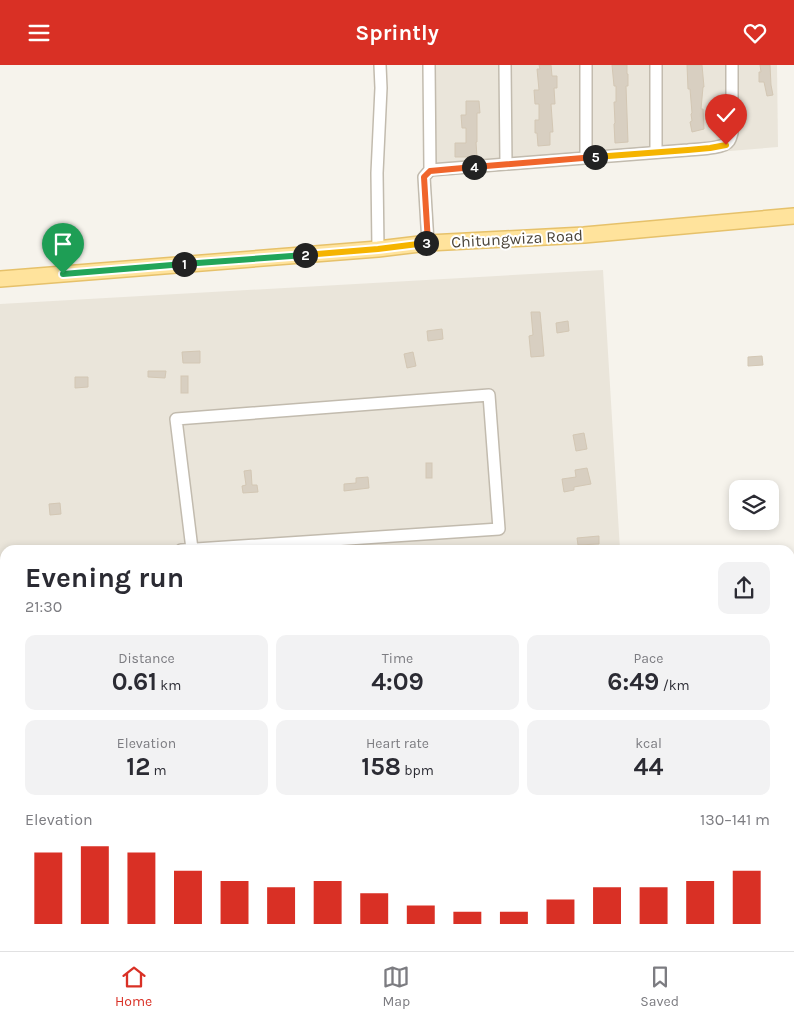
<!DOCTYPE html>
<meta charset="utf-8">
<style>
body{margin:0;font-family:Karla,sans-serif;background:#f2f2f3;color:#2b2b33;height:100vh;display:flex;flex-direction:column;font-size:19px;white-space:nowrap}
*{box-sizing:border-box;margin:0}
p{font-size:16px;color:#7c7c81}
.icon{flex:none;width:28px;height:28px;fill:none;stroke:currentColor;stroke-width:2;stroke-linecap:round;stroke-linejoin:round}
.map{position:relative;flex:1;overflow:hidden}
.drawer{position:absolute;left:0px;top:480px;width:795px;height:406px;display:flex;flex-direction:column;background:#fff;border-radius:15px 15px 0 0;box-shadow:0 2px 8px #0003}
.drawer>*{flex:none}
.fabs{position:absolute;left:729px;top:415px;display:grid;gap:10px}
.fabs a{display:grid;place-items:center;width:50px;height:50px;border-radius:10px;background:#fff;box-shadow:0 2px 8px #0003;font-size:25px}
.pin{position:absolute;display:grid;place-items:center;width:42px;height:42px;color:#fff;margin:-51px -21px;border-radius:50% 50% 50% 0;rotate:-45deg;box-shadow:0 0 5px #0007}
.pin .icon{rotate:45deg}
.km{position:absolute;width:25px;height:25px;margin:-12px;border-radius:50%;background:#222;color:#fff;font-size:14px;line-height:25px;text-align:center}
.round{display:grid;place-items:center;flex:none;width:52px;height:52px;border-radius:10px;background:#f2f2f3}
.overview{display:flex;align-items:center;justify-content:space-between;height:85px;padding:0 25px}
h1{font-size:28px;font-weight:700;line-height:38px}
.figures{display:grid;grid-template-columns:repeat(3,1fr);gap:8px;height:85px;padding:5px 25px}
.figures div{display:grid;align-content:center;border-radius:10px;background:#f2f2f3;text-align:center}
.figures b{font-size:25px;font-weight:700}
.figures small{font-size:14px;font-weight:400}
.figures p{font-size:14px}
.chart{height:140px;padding:10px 25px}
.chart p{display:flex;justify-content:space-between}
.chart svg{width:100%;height:90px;margin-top:5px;stroke:#d93025;stroke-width:6}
header{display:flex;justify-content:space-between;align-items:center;height:65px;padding:0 25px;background:#d93025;color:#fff;font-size:22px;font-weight:700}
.dock{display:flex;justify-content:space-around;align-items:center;height:70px;border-top:1px solid #e1e1e2;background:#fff;font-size:14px;color:#7c7c81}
.dock a{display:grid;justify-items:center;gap:2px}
.dock .on{color:#d93025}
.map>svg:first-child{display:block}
.residential{fill:#eae5da}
.building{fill:#d8cfc1;stroke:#d3c7b4}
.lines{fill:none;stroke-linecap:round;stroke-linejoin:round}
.minor-casing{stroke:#c2bbae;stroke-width:14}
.major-casing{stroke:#e6c16a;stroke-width:18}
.path{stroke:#c4b79f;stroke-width:1;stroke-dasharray:2.5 2.5;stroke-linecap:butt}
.minor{stroke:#fff;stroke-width:11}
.major{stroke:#ffe39c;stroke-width:15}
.split-1-casing{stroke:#fff;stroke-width:10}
.split-2-casing{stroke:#fff;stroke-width:10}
.split-3-casing{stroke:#fff;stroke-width:10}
.split-4-casing{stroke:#fff;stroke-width:10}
.split-5-casing{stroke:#fff;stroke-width:10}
.split-6-casing{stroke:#fff;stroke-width:10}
.split-1{stroke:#22a559;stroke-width:6}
.split-2{stroke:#22a559;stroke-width:6}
.split-3{stroke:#f5b400;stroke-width:6}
.split-4{stroke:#f0652b;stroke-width:6}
.split-5{stroke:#f0652b;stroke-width:6}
.split-6{stroke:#f5b400;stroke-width:6}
.labels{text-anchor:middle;stroke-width:4;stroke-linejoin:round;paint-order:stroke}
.street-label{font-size:16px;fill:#4b4439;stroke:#fff}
</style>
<header><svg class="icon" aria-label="menu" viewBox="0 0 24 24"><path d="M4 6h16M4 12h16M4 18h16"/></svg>Sprintly<svg class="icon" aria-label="heart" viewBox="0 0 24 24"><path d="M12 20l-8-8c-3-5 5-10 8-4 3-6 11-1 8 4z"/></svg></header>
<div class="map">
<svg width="794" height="886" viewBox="0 0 794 886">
<rect width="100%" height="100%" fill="#f6f3ec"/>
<!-- residential -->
<g class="residential">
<path d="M436 0H777L778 82 436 110Z"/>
<path d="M603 205 620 485H5V777L0 785V239Z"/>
<path d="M5 845V881H415V886H0V846Z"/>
<path d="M516 881H702L703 886H521Z"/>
</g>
<!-- building -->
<g class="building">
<path d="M539 0H551L552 11H557V23H554L555 39H551L553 67H550V80L538 81 537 68H535V55H539V39H535L534 25H539L537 4H540Z"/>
<path d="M612 0H627V9H628V21H626L628 77 615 78 614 59 615 58 614 37H616V21H614Z"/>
<path d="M687 0H702L704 22H703L701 44H703L704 64 692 67 690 57 692 56 691 49 692 48 690 24H688Z"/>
<path d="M760 0H770L771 20 773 30 767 31 764 17H759V7H761Z"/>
<path d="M466 36H479L480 48H477V77H476L477 92H455V78H466V63H462L461 50H466Z"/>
<path d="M531 247H540L544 291 531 292 529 271 533 270Z"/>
<path d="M568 256 569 266 557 268 556 258Z"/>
<path d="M442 264 443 274 428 276 427 266Z"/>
<path d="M200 286V298H183L182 287Z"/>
<path d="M413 287 416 301 407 303 404 289Z"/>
<path d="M762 291 763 300 748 301V292Z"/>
<path d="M148 306H166L165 313 148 312Z"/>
<rect x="181" y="311" width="7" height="17"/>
<path d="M75 312H88V322L75 323Z"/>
<path d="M584 368 587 384 576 386 573 370Z"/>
<rect x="426" y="398" width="6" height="15"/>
<path d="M587 403 591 419 574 422V425L564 427 562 414 576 412 575 405Z"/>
<path d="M251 405 252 420H257L258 427 243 428 242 421 246 420 244 406Z"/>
<path d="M368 412 369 423 344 426V419L356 418V413Z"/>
<path d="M60 438 61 449 50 450 49 439Z"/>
<path d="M599 471V479L578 480 577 473Z"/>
</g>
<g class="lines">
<!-- minor casing -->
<g class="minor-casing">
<g id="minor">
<path d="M505 0 506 99"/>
<path d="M656 0V87"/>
<path d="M586 93V0"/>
<path d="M430 105 688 85C697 84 724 84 729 76 731 73 731 71 732 68V0"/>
<path d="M428 178 424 112 430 105 429 0"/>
<path d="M378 184 377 108 381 23 380 0"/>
<path d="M181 485 499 464 489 330 176 354 192 484"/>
<path d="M0 503 5 505"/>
<path d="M58 881 59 886"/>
<path d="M318 886 324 881"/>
</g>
</g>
<!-- major casing -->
<g class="major-casing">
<path id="major" d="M0 214 378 184 428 178 584 170 794 151"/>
</g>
<!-- path -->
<path class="path" d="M790 667 793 663 794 656"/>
<!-- minor -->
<use href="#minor" class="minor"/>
<!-- major -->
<use href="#major" class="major"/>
</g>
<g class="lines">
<!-- split-1 casing -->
<g class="split-1-casing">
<path id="split-1" d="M63 209 184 199"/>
</g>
<!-- split-2 casing -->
<g class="split-2-casing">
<path id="split-2" d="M184 199 305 190"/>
</g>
<!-- split-3 casing -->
<g class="split-3-casing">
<path id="split-3" d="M305 190 378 184 426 178"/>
</g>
<!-- split-4 casing -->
<g class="split-4-casing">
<path id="split-4" d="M426 178H428L424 112 430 106 474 102"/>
</g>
<!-- split-5 casing -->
<g class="split-5-casing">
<path id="split-5" d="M474 102 595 92"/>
</g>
<!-- split-6 casing -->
<g class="split-6-casing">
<path id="split-6" d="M595 92 688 85 710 83 726 80"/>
</g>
<!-- split-1 -->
<use href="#split-1" class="split-1"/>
<!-- split-2 -->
<use href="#split-2" class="split-2"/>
<!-- split-3 -->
<use href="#split-3" class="split-3"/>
<!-- split-4 -->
<use href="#split-4" class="split-4"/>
<!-- split-5 -->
<use href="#split-5" class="split-5"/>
<!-- split-6 -->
<use href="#split-6" class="split-6"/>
</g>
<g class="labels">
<!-- street labels -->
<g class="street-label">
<text transform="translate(517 173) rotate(-3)" y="6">Chitungwiza Road</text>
</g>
</g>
</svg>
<div class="fabs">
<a><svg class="icon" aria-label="layers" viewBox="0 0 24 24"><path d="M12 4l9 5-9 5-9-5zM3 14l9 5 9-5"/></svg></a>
</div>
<div class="pin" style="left:63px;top:209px;background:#1e9e55"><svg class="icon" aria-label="arrive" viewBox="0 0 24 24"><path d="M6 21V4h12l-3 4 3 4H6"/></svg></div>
<div class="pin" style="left:726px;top:80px;background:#d93025"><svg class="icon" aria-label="check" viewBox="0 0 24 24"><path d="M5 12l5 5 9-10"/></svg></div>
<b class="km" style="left:184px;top:199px">1</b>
<b class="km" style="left:305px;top:190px">2</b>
<b class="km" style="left:426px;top:178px">3</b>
<b class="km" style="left:474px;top:102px">4</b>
<b class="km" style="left:595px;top:92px">5</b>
<section class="drawer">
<div class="overview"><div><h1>Evening run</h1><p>21:30</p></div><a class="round"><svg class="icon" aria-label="share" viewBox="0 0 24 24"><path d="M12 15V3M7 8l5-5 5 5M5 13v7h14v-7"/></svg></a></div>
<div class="figures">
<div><p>Distance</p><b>0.61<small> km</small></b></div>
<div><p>Time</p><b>4:09</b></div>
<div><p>Pace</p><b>6:49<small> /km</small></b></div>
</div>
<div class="figures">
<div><p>Elevation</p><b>12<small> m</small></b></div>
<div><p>Heart rate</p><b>158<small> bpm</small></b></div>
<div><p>kcal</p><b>44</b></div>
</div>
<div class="chart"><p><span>Elevation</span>130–141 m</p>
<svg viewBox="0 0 160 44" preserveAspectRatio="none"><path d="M5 44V9M15 44V6M25 44V9M35 44V18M45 44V23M55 44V26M65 44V23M75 44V29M85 44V35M95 44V38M105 44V38M115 44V32M125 44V26M135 44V26M145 44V23M155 44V18"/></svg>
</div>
</section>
</div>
<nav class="dock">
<a class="on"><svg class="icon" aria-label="home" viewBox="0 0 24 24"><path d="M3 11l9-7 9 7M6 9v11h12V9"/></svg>Home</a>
<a><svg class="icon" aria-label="map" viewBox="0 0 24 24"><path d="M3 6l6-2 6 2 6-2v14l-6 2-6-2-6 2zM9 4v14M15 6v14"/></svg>Map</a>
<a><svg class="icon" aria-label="saved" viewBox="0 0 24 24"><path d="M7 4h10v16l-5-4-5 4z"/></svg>Saved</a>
</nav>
